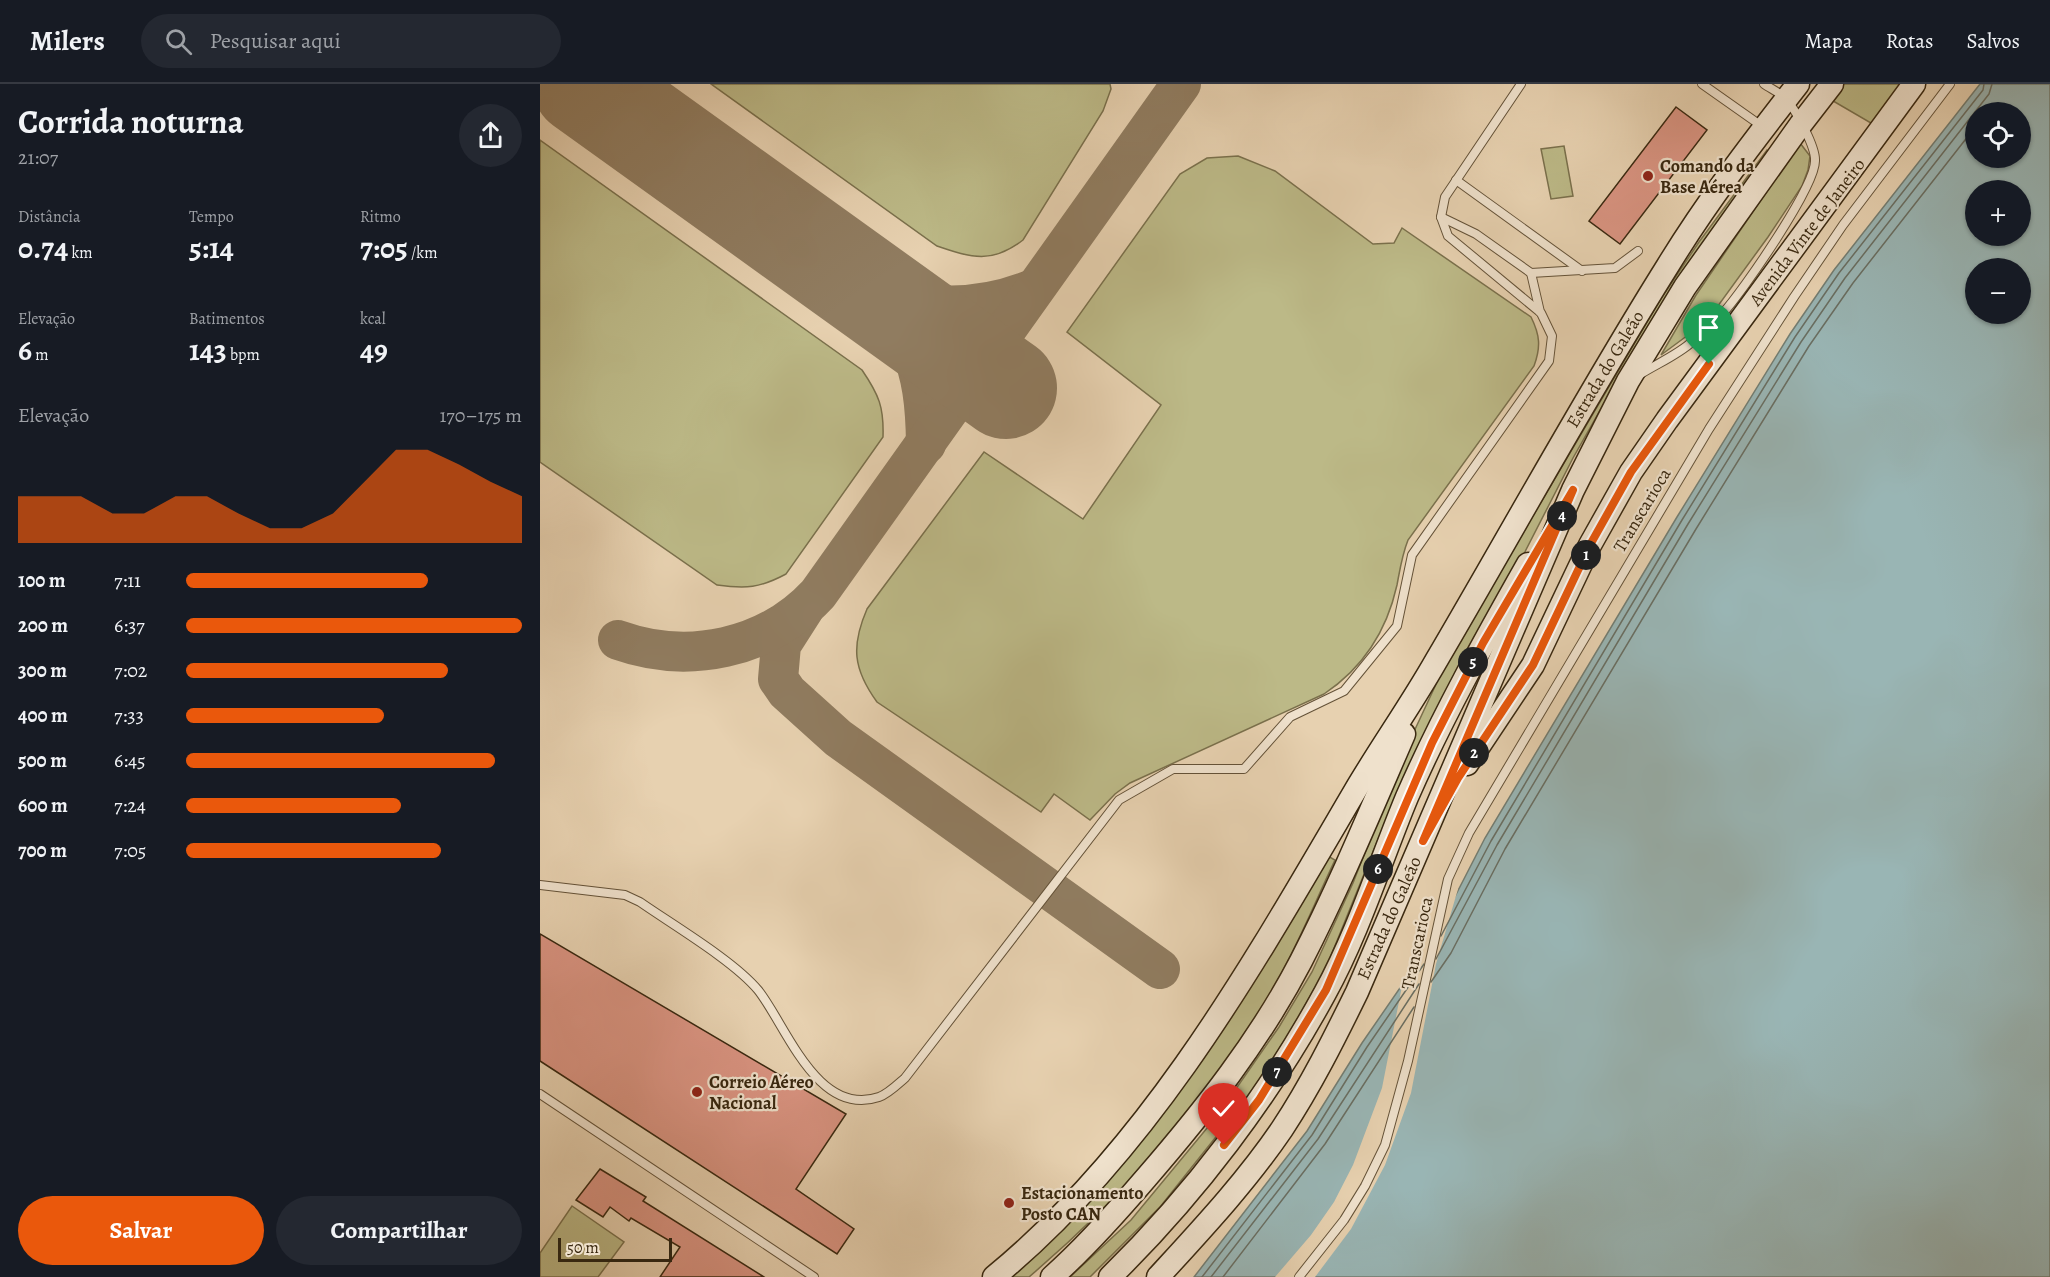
<!DOCTYPE html>
<html lang="pt">
<meta charset="utf-8">
<style>
body{margin:0;font-family:Alegreya,serif;background:#242831;color:#f1f3f6;height:100vh;display:flex;flex-direction:column;font-size:22px;white-space:nowrap}
*{box-sizing:border-box;margin:0}
p{font-size:20px;color:#9ea1a6}
.icon{flex:none;width:33px;height:33px;fill:none;stroke:currentColor;stroke-width:2;stroke-linecap:round;stroke-linejoin:round}
.map{position:relative;flex:1;overflow:hidden}
.details{display:flex;flex-direction:column;background:#171b24;width:540px}
.details>*{flex:none}
.buttons{position:absolute;left:1425px;top:18px;display:grid;gap:12px}
.buttons a{display:grid;place-items:center;width:66px;height:66px;border-radius:50%;background:#171b24;box-shadow:0 2px 4px #0004;font-size:30px}
.scale{position:absolute;left:18px;bottom:15px;width:114px;box-sizing:border-box;padding-left:6px;border:3px solid #392810;border-top:0;font-size:16px;line-height:21px;white-space:nowrap;color:#392810;-webkit-text-stroke:4px #efe1cc;paint-order:stroke}
.pin{position:absolute;display:grid;place-items:center;width:51px;height:51px;color:#fff;margin:-62px -26px;border-radius:50% 50% 50% 0;rotate:-45deg;box-shadow:0 0 6px #0007}
.pin .icon{rotate:45deg}
.km{position:absolute;width:30px;height:30px;margin:-15px;border-radius:50%;background:#222;color:#fff;font-size:16px;line-height:30px;text-align:center}
.round{display:grid;place-items:center;flex:none;width:63px;height:63px;border-radius:32px;background:#242831}
.headline{display:flex;align-items:center;justify-content:space-between;height:102px;padding:0 18px}
h1{font-size:33px;font-weight:700;line-height:45px}
.metrics{display:grid;grid-template-columns:repeat(3,1fr);gap:9px;height:102px;padding:6px 18px}
.metrics div{display:grid;align-content:center}
.metrics b{font-size:30px;font-weight:700}
.metrics small{font-size:16px;font-weight:400}
.metrics p{font-size:16px}
.chart{height:168px;padding:12px 18px}
.chart p{display:flex;justify-content:space-between}
.chart svg{width:100%;height:108px;margin-top:6px;fill:#ea580c;opacity:.7}
.action{display:flex;gap:12px;margin-top:auto;padding:12px 18px}
.action a{flex:1;height:69px;border-radius:36px;background:#ea580c;color:#fff;font-size:24px;font-weight:700;line-height:69px;text-align:center}
.action a+a{background:#242831;color:#f1f3f6}
ul{padding:0 18px;list-style:none;font-size:20px}
li{display:grid;grid-template-columns:96px 72px 1fr;align-items:center;height:45px}
li i{height:15px;border-radius:8px;background:#ea580c}
header{display:flex;align-items:center;gap:36px;box-sizing:border-box;height:84px;padding:0 30px;background:#171b24;border-bottom:2px solid #363941}
header strong{font-size:28px}
nav{display:flex;gap:33px;margin-inline-start:auto;font-size:21px}
.search{width:420px;height:54px;background:#242831;display:flex;align-items:center;gap:15px;box-sizing:border-box;padding:0 21px;border-radius:33px;color:#9ea1a6;font-size:22px}
main{display:flex;flex:1;min-height:0}
.map>svg:first-child{display:block}
.green{fill:#bcb987;stroke:#7a704c;stroke-width:1.5}
.water{fill:#99b5b4;stroke:#737d72;stroke-width:1.5;fill-rule:evenodd}
.pier{fill:#e7d1b0}
.lines{fill:none;stroke-linecap:round;stroke-linejoin:round}
.shore{stroke:#696e62;stroke-width:1.5}
.taxiway{stroke:#907c60;stroke-width:40}
.runway{stroke:#907c60;stroke-width:102}
.building{fill:#da9482;stroke:#392810;stroke-width:1.5}
.lane-casing{stroke:#645238;stroke-width:10}
.secondary-casing{stroke:#392810;stroke-width:25}
.lane{stroke:#efe1cc;stroke-width:8}
.secondary{stroke:#efe1cc;stroke-width:22}
.route-casing{stroke:#fff;stroke-width:12}
.route{stroke:#ea580c;stroke-width:8}
.poi-dot{fill:#8f2418;stroke:#efe1cc;stroke-width:2}
.labels{text-anchor:middle;stroke-width:4.5;stroke-linejoin:round;paint-order:stroke}
.poi-label{font-size:18px;font-weight:bold;fill:#392810;stroke:#efe1cc;text-anchor:start}
.street-label{font-size:18px;fill:#392810;stroke:#efe1cc}
</style>
<header>
<strong>Milers</strong>
<div class="search"><svg class="icon" aria-label="search" viewBox="0 0 24 24"><circle cx="10" cy="10" r="6"/><path d="M15 15l6 6"/></svg>Pesquisar aqui</div>
<nav><a>Mapa</a><a>Rotas</a><a>Salvos</a></nav>
</header>
<main>
<section class="details">
<div class="headline"><div><h1>Corrida noturna</h1><p>21:07</p></div><a class="round"><svg class="icon" aria-label="share" viewBox="0 0 24 24"><path d="M12 15V3M7 8l5-5 5 5M5 13v7h14v-7"/></svg></a></div>
<div class="metrics">
<div><p>Distância</p><b>0.74<small> km</small></b></div>
<div><p>Tempo</p><b>5:14</b></div>
<div><p>Ritmo</p><b>7:05<small> /km</small></b></div>
</div>
<div class="metrics">
<div><p>Elevação</p><b>6<small> m</small></b></div>
<div><p>Batimentos</p><b>143<small> bpm</small></b></div>
<div><p>kcal</p><b>49</b></div>
</div>
<div class="chart"><p><span>Elevação</span>170–175 m</p>
<svg viewBox="0 0 160 44" preserveAspectRatio="none"><path d="M0 44V25L10 25L20 25L30 32L40 32L50 25L60 25L70 32L80 38L90 38L100 32L110 19L120 6L130 6L140 12L150 19L160 25V44z"/></svg>
</div>
<ul>
<li><b>100 m</b>7:11<i style="width:72%"></i></li>
<li><b>200 m</b>6:37<i style="width:100%"></i></li>
<li><b>300 m</b>7:02<i style="width:78%"></i></li>
<li><b>400 m</b>7:33<i style="width:59%"></i></li>
<li><b>500 m</b>6:45<i style="width:92%"></i></li>
<li><b>600 m</b>7:24<i style="width:64%"></i></li>
<li><b>700 m</b>7:05<i style="width:76%"></i></li>
</ul>
<div class="action"><a>Salvar</a><a>Compartilhar</a></div>
</section>
<div class="map">
<svg width="1510" height="1193" viewBox="0 0 1510 1193">
<rect width="100%" height="100%" fill="#e7d1b0"/>
<filter id="stains"><feTurbulence type="fractalNoise" baseFrequency=".00333" numOctaves="4"/><feColorMatrix values="0 0 0 0 .2 0 0 0 0 .09 0 0 0 0 .02 0 0 0 .5 -.17"/></filter>
<radialGradient id="worn" r=".72"><stop offset=".6" stop-color="#630" stop-opacity="0"/><stop offset="1" stop-color="#630" stop-opacity=".3"/></radialGradient>
<!-- green -->
<g class="green">
<path d="M171 0H570L571 5 563 27 483 156C452 180 432 174 397 162Z"/>
<path d="M1301 0H1362L1336 42 1288 14Z"/>
<path d="M0 56 322 286C339 311 344 323 343 353L246 490C220 504 206 505 177 501L0 378Z"/>
<path d="M1260 59 1270 72 1268 86 1262 102 1228 153 1167 237 1121 271 1156 211Z"/>
<path d="M1024 62 1033 112 1011 115 1001 65Z"/>
<path d="M1227 66 1231 69 1079 293 1033 374 839 753 786 884 750 948 711 1009 620 1123 550 1193H530L591 1136 677 1032 739 943 772 888 813 799 864 669 905 581 1120 216 1159 158Z"/>
<path d="M698 72 735 87 833 160 854 159 862 144 991 233C1000 251 1001 263 994 282L868 456C862 471 860 485 857 501 847 546 823 584 784 610L590 699 575 710 550 736 514 710 501 728 337 618C313 585 311 562 327 525L444 368 543 435 621 321 527 248 640 90 667 74Z"/>
<path d="M786 771 795 776C775 818 757 863 734 903 672 1013 585 1111 489 1193H470C603 1077 691 918 786 771Z"/>
<path d="M32 1122 84 1158 58 1193H0V1169Z"/>
</g>
<!-- water -->
<path class="water" d="M1440 0H1510V1193H654L767 1047 822 959 891 859 945 754 1137 433 1250 250 1294 186ZM1436 28H1480V74H1436ZM1436 106H1480V152H1436ZM1436 184H1480V230H1436Z"/>
<!-- pier -->
<path class="pier" d="M916 804 918 805 896 880 871 1009 845 1081 811 1145 775 1193H735L771 1151 794 1118 813 1081 842 1004 864 892 888 857Z"/>
<g class="lines">
<!-- shore -->
<g class="shore">
<path d="M901 852 951 757 1142 436 1255 253 1299 189 1443 6 1444 0"/>
<path d="M896 875 957 761 1148 440 1261 258 1305 194 1449 10 1452 0"/>
<path d="M891 898 911 869 965 765 1156 445 1269 262 1313 199 1436 42"/>
<path d="M662 1193 772 1051 827 963 884 880"/>
<path d="M671 1193 778 1055 879 900"/>
<path d="M683 1193 785 1060 874 923"/>
</g>
<!-- taxiway -->
<g class="taxiway">
<path d="M308 191C371 242 385 280 386 360"/>
<path d="M327 202C379 228 439 227 493 205"/>
<path d="M264 525 241 561 238 595 247 608 298 654 620 885"/>
<path d="M78 556C148 581 227 565 278 510L641 0"/>
</g>
<!-- runway -->
<path class="runway" d="M43 0 466 304"/>
</g>
<!-- building -->
<g class="building">
<path d="M1136 23 1167 46 1080 160 1049 137Z"/>
<path d="M0 850 306 1030 256 1105 314 1145 297 1170 0 977Z"/>
<path d="M60 1085 106 1113 103 1117 224 1193H120L140 1163 91 1134 89 1137 70 1123 63 1133 36 1116Z"/>
</g>
<g class="lines">
<!-- lane casing -->
<g class="lane-casing">
<g id="lane">
<path d="M1162 0 1223 43"/>
<path d="M916 96 1042 187"/>
<path d="M901 133 936 150 991 189 1075 184 1098 167"/>
<path d="M991 189 1000 228"/>
<path d="M1099 291C1116 280 1138 271 1153 257 1163 248 1174 239 1183 229 1203 207 1275 103 1275 77 1276 63 1256 27 1247 16 1241 9 1231 5 1224 0"/>
<path d="M0 801 85 811 100 818C133 841 194 877 218 906 246 941 277 1034 339 1013 348 1010 358 1000 365 994L579 716 633 685H704L750 633 804 607 857 542 872 471 1009 277 1012 252 1001 229 908 152 901 133 905 113 981 0"/>
<path d="M0 1010 274 1193"/>
<path d="M759 1193 804 1136 825 1102 845 1061 868 977 908 795 929 749 1169 345 1254 213 1303 141 1410 0"/>
</g>
</g>
<!-- secondary casing -->
<g class="secondary-casing">
<g id="secondary">
<path d="M927 680 993 581 1050 461 1091 388 1127 336 1374 0"/>
<path d="M454 1193C611 1064 714 879 815 707 841 663 871 621 896 577 973 446 1046 312 1127 183 1166 119 1212 59 1258 0"/>
<path d="M512 1193C546 1163 576 1129 606 1094 664 1027 720 956 761 877 799 803 831 726 864 650"/>
<path d="M570 1193C654 1111 729 1012 785 909 819 847 840 778 867 713 902 633 945 556 988 480"/>
<path d="M618 1193C661 1146 706 1098 742 1045 771 1001 794 955 817 908L1033 406 1088 297 1145 203 1261 40 1292 0"/>
</g>
</g>
<!-- lane -->
<use href="#lane" class="lane"/>
<!-- secondary -->
<use href="#secondary" class="secondary"/>
</g>
<g class="lines">
<!-- route casing -->
<g class="route-casing">
<path id="route" d="M684 1061 719 1016 786 906 892 659 943 559 1033 406 883 757 918 694 993 581 1050 461 1091 388 1169 280"/>
</g>
<!-- route -->
<use href="#route" class="route"/>
</g>
<!-- markers -->
<g class="poi-dot">
<circle cx="1108" cy="92" r="6"/>
<circle cx="157" cy="1008" r="6"/>
<circle cx="469" cy="1119" r="6"/>
</g>
<g class="labels">
<!-- poi labels -->
<g class="poi-label">
<text x="1120" y="88">Comando da<tspan x="1120" dy="21">Base Aérea</tspan></text>
<text x="169" y="1004">Correio Aéreo<tspan x="169" dy="21">Nacional</tspan></text>
<text x="481" y="1115">Estacionamento<tspan x="481" dy="21">Posto CAN</tspan></text>
</g>
<!-- street labels -->
<g class="street-label">
<text transform="translate(1267 148) rotate(-53)" y="6">Avenida Vinte de Janeiro</text>
<text transform="translate(1065 285) rotate(-59)" y="6">Estrada do Galeão</text>
<text transform="translate(1102 426) rotate(-59)" y="6">Transcarioca</text>
<text transform="translate(849 834) rotate(-66)" y="6">Estrada do Galeão</text>
<text transform="translate(877 859) rotate(-78)" y="6">Transcarioca</text>
</g>
</g>
<rect width="100%" height="100%" filter="url(#stains)"/>
<rect width="100%" height="100%" fill="url(#worn)"/>
</svg>
<div class="buttons">
<a><svg class="icon" aria-label="locate" viewBox="0 0 24 24"><circle cx="12" cy="12" r="6"/><path d="M12 2v4M12 18v4M2 12h4M18 12h4"/></svg></a>
<a>+</a>
<a>−</a>
</div>
<div class="scale">50 m</div>
<div class="pin" style="left:1169px;top:280px;background:#1e9e55"><svg class="icon" aria-label="arrive" viewBox="0 0 24 24"><path d="M6 21V4h12l-3 4 3 4H6"/></svg></div>
<div class="pin" style="left:684px;top:1061px;background:#d93025"><svg class="icon" aria-label="check" viewBox="0 0 24 24"><path d="M5 12l5 5 9-10"/></svg></div>
<b class="km" style="left:1046px;top:471px">1</b>
<b class="km" style="left:934px;top:669px">2</b>
<b class="km" style="left:1022px;top:432px">4</b>
<b class="km" style="left:933px;top:578px">5</b>
<b class="km" style="left:838px;top:785px">6</b>
<b class="km" style="left:737px;top:988px">7</b>
</div>
</main>
